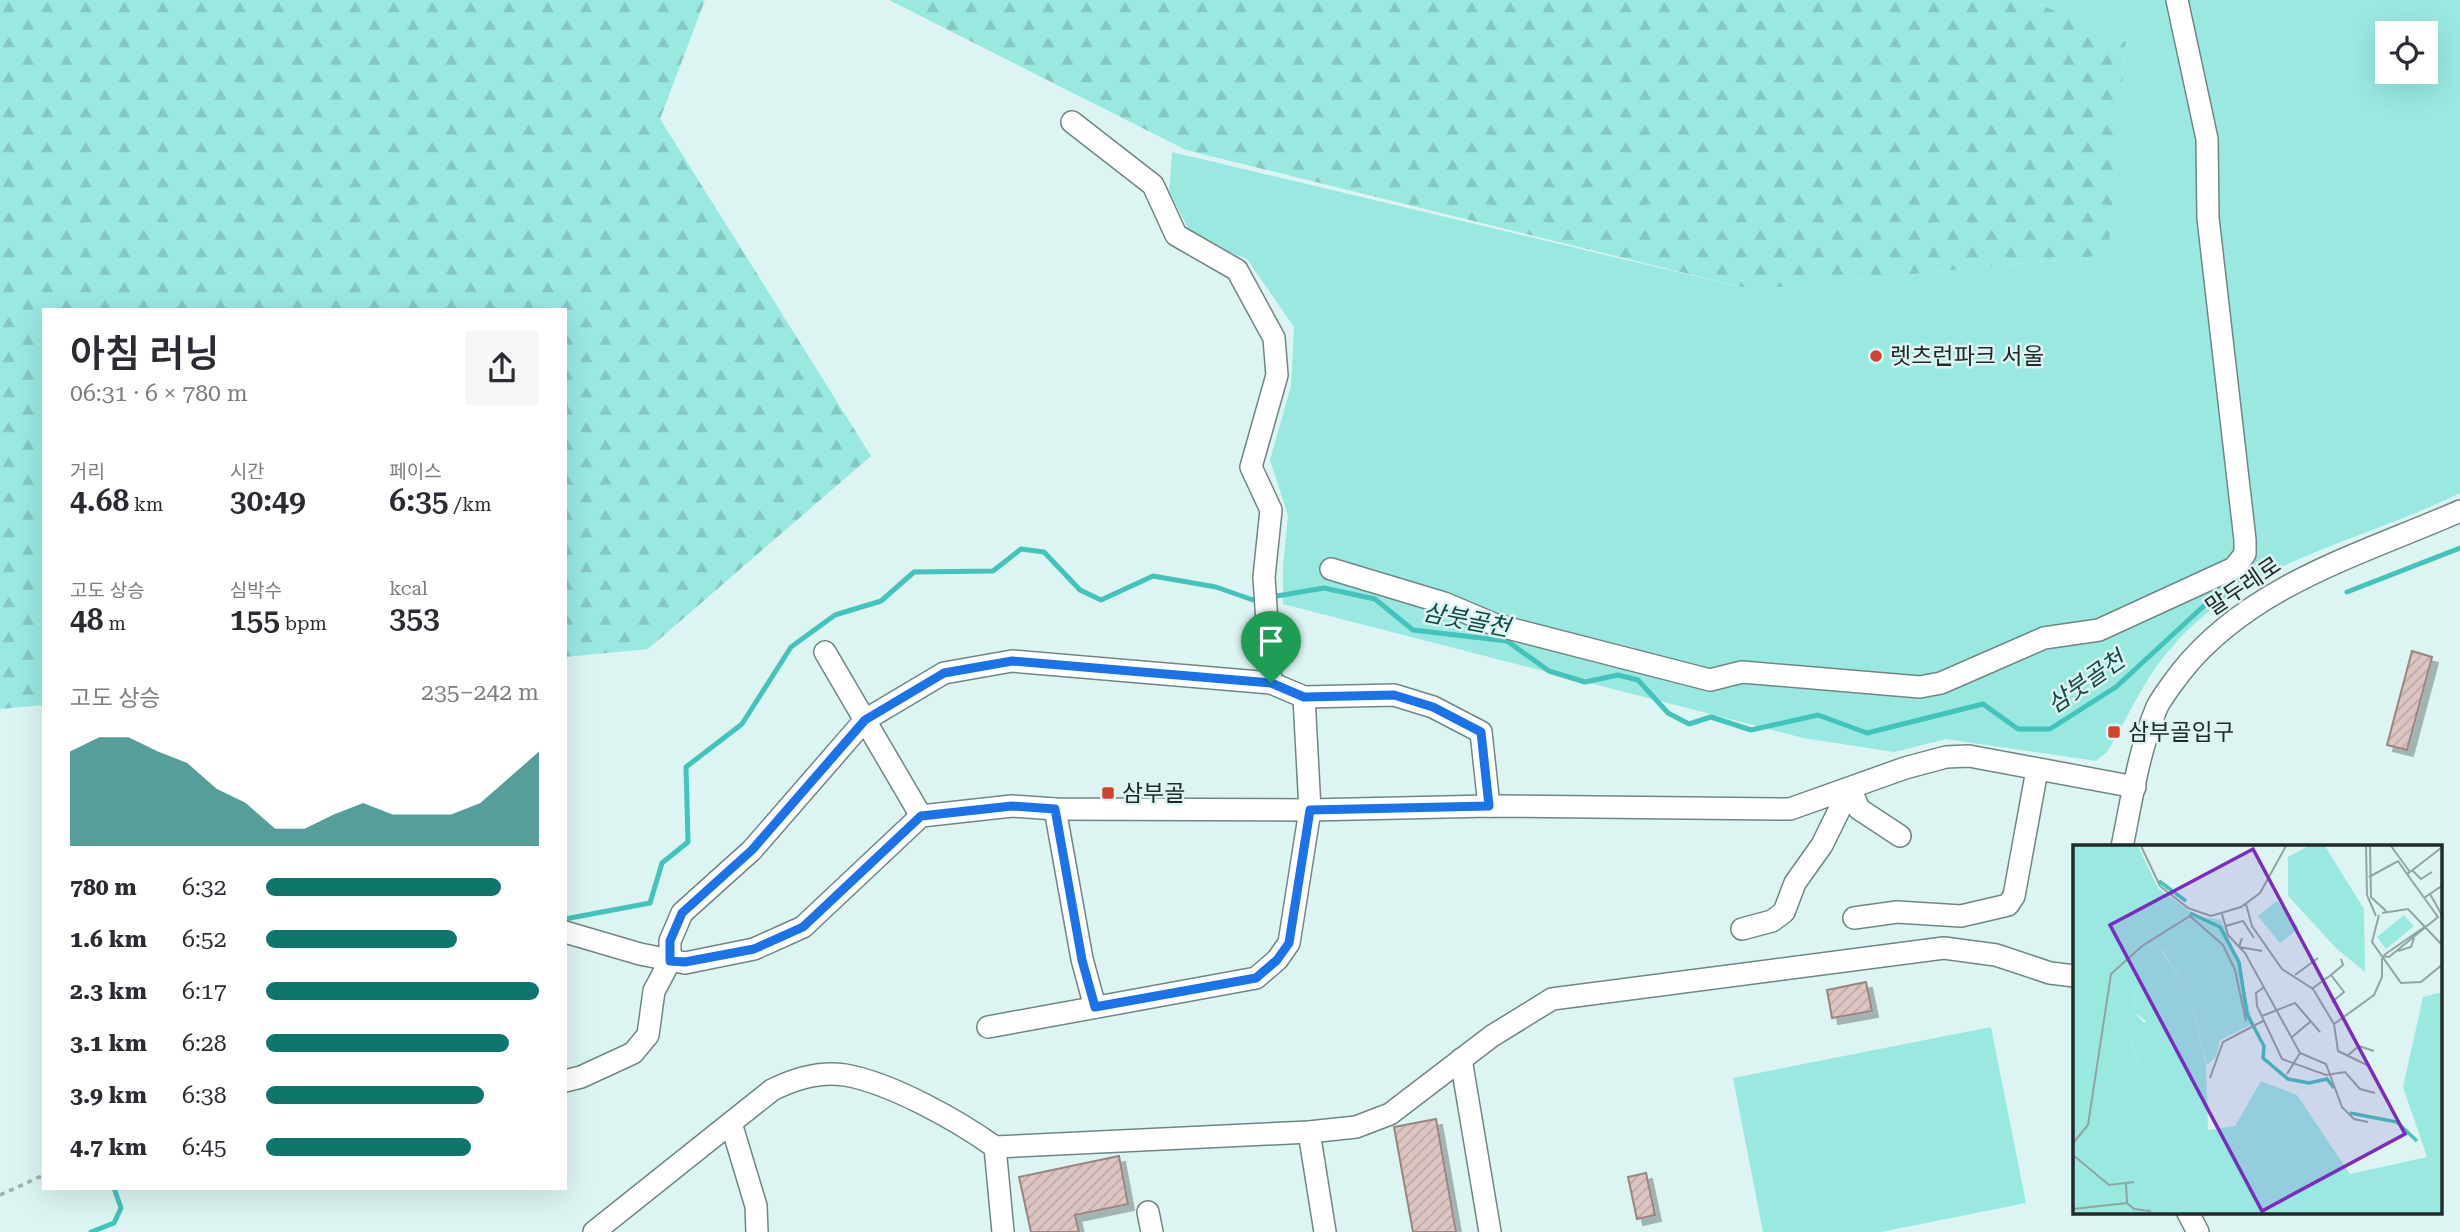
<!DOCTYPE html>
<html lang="ko">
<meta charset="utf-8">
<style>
body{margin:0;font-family:"Roboto Serif","Noto Sans KR",serif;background:#f7f7f7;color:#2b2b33;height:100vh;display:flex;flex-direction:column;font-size:26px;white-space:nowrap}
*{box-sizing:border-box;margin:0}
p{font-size:23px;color:#7c7c81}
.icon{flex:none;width:38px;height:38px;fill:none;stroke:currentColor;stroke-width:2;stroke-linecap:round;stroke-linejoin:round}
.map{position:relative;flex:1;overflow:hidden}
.sheet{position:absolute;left:42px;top:308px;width:525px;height:882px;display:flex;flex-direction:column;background:#fff;border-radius:0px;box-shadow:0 7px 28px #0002}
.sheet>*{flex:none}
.tools{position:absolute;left:2375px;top:21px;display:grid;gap:14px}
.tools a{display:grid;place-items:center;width:63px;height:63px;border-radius:0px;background:#fff;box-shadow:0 7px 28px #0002;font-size:35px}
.pin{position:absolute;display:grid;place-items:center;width:60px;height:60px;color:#fff;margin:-72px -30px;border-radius:50% 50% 50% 0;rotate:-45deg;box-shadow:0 0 7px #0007}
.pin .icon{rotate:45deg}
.round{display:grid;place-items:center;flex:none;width:74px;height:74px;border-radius:0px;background:#f7f7f7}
.headline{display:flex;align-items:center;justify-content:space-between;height:119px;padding:0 28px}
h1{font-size:38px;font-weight:600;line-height:52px}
.stats{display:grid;grid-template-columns:repeat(3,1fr);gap:10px;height:119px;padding:7px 28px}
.stats div{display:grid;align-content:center}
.stats b{font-size:30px;font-weight:600}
.stats small{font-size:19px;font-weight:400}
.stats p{font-size:19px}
.chart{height:196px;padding:14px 28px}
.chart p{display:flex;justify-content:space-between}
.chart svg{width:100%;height:126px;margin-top:7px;fill:#0f766e;opacity:.7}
ul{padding:0 28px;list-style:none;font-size:23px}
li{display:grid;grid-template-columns:112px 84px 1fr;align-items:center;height:52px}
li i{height:18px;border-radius:9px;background:#0f766e}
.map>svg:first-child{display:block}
.forest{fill:url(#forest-firs)}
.garden{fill:#99e9e1;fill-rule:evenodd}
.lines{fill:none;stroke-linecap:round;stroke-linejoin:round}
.stream{stroke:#42c4bb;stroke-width:5}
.building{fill:url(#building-hatch);stroke:#9a8580;stroke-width:2;filter:url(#shadow)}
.minor-casing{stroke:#708684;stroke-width:24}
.path{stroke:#9cb0ae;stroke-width:3.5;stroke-dasharray:5 5;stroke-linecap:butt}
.minor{stroke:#fff;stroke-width:21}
.route-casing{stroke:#fff;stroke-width:14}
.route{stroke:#1a73e8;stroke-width:9}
.poi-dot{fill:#cf442b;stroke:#dcf5f2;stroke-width:2.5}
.labels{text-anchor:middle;stroke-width:5;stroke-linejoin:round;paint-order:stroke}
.poi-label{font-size:23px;fill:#212a29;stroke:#dcf5f2;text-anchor:start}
.street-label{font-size:23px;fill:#212a29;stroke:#dcf5f2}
.water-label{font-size:24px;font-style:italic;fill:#104945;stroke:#dcf5f2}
.inset-river{fill:none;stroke:#42c4bb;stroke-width:3.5}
.inset-road{fill:none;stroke:#91a4a2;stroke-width:2}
.view{fill:#7b2cbf;fill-opacity:0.15;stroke:#7b2cbf;stroke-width:3.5}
.inset-edge{fill:none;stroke:#212a29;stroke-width:3.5}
</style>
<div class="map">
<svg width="2460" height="1232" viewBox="0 0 2460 1232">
<defs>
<pattern id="forest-firs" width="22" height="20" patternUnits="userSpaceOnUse" patternTransform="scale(1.75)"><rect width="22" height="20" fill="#99e9e1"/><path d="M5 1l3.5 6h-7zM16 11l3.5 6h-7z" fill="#84c8c1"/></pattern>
<pattern id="building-hatch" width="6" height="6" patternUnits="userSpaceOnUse" patternTransform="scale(1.75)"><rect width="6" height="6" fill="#dcc5c0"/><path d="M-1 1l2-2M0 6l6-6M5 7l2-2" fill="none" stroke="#bca9a5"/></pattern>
<filter id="shadow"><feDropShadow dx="6" dy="6" stdDeviation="0" flood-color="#0004"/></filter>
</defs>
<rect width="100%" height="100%" fill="#dcf5f2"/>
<!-- forest -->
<g class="forest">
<path d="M0 0H705L660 119 871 456 648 649 565 657V310H44V705L0 709Z"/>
<path d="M889 0H2031L2126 42 2109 255 1753 290 1186 150Z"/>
</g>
<!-- garden -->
<g class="garden">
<path d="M2031 0H2460V493C2355 545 2243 559 2165 655 2144 680 2125 723 2107 752L2096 761 1946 739 1894 752 1803 738 1283 604V565L1288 516 1270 460 1291 386 1294 327 1247 259 1194 239 1169 192 1172 152 1753 290 2108 255 2126 42ZM2387 33H2426V72H2387Z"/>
<path d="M1991 1027 2026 1203 1881 1232H1763L1733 1078Z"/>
</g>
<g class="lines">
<!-- stream -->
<g class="stream">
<path d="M2347 592 2460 548"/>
<path d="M1271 597 1324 588 1375 599 1413 630 1507 641 1549 671 1585 682 1618 675 1638 680 1668 713 1689 724 1711 717 1751 730 1818 715 1867 733 1983 704 2018 729H2050L2116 687 2207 603 2254 581"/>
<path d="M565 919 650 903 662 863 688 842 686 767 742 724 791 647 835 615 881 601 914 572 993 571 1021 549 1044 552 1080 590 1101 600 1153 576 1216 587 1253 600 1262 598"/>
<path d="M91 1232 114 1223 121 1208 114 1188"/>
</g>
</g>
<!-- building -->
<g class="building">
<path d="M2412 651 2432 657 2407 750 2387 745Z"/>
<path d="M1866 982 1872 1011 1832 1018 1827 990Z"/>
<path d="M1436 1119 1456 1232H1413L1394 1127Z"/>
<path d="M1119 1156 1128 1204 1075 1215 1079 1232H1031L1019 1177Z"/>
<path d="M1646 1173 1655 1215 1637 1219 1628 1177Z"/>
</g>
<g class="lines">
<!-- minor casing -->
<g class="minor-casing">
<g id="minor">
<path d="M1072 122 1153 185 1176 235 1237 270 1274 338 1277 375 1251 467 1271 510 1264 577 1271 683"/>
<path d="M1331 569 1444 603 1496 625 1710 680 1742 672 1920 687 1941 683 2044 638 2099 630 2234 568 2245 554V540L2208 218 2207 139 2177 0"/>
<path d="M825 652 921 816"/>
<path d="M1850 788 1859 809 1900 836"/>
<path d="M1055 809 1082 959 1095 1007"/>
<path d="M2122 847C2131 803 2139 749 2157 707 2163 695 2173 683 2181 672 2250 585 2362 554 2460 511"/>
<path d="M1854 918 1897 912 1961 916 2008 905 2014 896 2037 770"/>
<path d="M1742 929 1772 921 1784 912 1795 883 1822 845 1850 788"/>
<path d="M565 932 640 954 685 963 754 949 803 927 921 816 1012 806 1055 809 1310 810 1489 806 1790 809 1905 768 1946 757 1969 756 2135 787"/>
<path d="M988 1027 1256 978 1277 960 1289 943 1310 810 1304 697"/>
<path d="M1461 1059 1490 1232"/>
<path d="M565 1081 581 1077 633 1053 648 1035 654 991 670 961V941L682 913 752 850 865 720 944 673 1012 661 1271 683 1304 697 1394 695 1433 707 1481 732 1489 806"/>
<path d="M731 1123 756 1206 757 1232"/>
<path d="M1309 1132 1325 1232"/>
<path d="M995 1147 1003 1232"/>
<path d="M1148 1212 1152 1232"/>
<path d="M2188 1213 2198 1232"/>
<path d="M594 1232 772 1090C794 1079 819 1071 845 1075 891 1083 957 1120 995 1147L1309 1132 1356 1127 1390 1114 1492 1036 1552 999 1944 948 1996 955 2050 973 2075 976"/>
</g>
</g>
<!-- path -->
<path class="path" d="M0 1195 44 1175"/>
<!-- minor -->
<use href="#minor" class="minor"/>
</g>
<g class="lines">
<!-- route casing -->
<g class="route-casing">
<path id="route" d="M1012 661 1271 683 1304 697 1394 695 1433 707 1481 732 1489 806 1310 810 1289 943 1277 960 1256 978 1095 1007 1082 960 1055 809 1012 806 921 816 803 927 754 949 685 962 670 961V941L682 913 752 850 865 720 944 673Z"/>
</g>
<!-- route -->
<use href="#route" class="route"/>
</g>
<!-- markers -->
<g class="poi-dot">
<circle cx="1876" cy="356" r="7"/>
<rect x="2107" y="725" width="14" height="14" rx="3.5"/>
<rect x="1101" y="786" width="14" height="14" rx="3.5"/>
</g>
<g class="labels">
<!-- poi labels -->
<g class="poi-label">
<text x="1890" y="364">렛츠런파크 서울</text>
<text x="2128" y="740">삼부골입구</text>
<text x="1122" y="801">삼부골</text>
</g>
<!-- street labels -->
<g class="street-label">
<text transform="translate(2243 586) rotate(-34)" y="8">말두레로</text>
</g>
<!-- water labels -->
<g class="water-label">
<text transform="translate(1466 620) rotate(11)" y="8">삼붓골천</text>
<text transform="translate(2086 682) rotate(-35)" y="8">삼붓골천</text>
</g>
</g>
<!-- overview -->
<g transform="translate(2073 845)">
<rect width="369" height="369" fill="#dcf5f2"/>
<path d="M235 1H252L291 64 292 127 264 104 215 51V12ZM88 105 115 144 133 219 135 285 162 281 188 236 224 250 277 329 354 312 330 242 350 152 369 147V369H102L107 342 45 277 49 261 70 237 57 194 73 176 61 167 63 116Z" fill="#99e9e1"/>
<path d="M0 1H65L85 43 123 71 148 75 163 111 180 179 147 195 143 212 134 220 115 144 89 105 63 116 61 167 81 189 70 197 57 195 70 237 49 261 45 277 67 299 91 306 107 343 102 369H0ZM204 56 226 83 207 98 185 71ZM331 70 341 81 313 104 304 92Z" fill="#99e9e1"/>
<path class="inset-river" d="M86 36 113 56M117 68 147 82 166 117 174 169 191 201 190 213 215 234 236 238 254 234 261 243M277 268 324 277 344 296"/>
<path class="inset-road" d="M68 1 87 41 115 63 138 71 168 62 187 48 213 1M293 1 294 50 303 71M297 1 298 52 313 66M318 1 337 27M339 25 348 34 359 27M337 27 368 3M296 32 325 16 334 29 337 27M357 49 370 72M351 53 370 40M173 59 179 81 209 124 240 144 261 179 265 206 296 221M309 68 335 64 370 101M149 69 155 90 172 108 227 208 253 219 269 262 281 274 295 277M306 70 299 97 328 138 348 137 370 119M153 81 170 76 181 93M169 93 166 102 189 106M325 106 338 102 341 93M311 110 353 81M309 111 316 112 365 72 334 29M222 130 245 113M190 143 183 148 184 161 209 214 253 230 272 227 287 244 302 248M240 143 258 130M259 157 271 147 258 130 270 120 268 114M189 171 222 158 247 187M261 179 301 150 309 132V113M218 193 238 176M274 211 286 201 301 206M214 229 227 208M137 233 150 197 190 176M0 298 15 280 38 129 69 101 117 71 150 100 162 125 173 176M0 310 36 340 61 337M53 337 54 358 61 364 78 366M0 364 54 358"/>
<path class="view" d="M180 4 332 289 189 366 37 80Z"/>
<rect width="369" height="369" class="inset-edge"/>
</g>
</svg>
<div class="tools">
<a><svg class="icon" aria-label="locate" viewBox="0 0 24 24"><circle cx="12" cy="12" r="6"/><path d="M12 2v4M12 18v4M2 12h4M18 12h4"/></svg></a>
</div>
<div class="pin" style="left:1271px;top:683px;background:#1e9e55"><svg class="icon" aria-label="arrive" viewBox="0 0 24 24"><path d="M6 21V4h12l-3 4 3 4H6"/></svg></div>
<section class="sheet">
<div class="headline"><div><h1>아침 러닝</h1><p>06:31 · 6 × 780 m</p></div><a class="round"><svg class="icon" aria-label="share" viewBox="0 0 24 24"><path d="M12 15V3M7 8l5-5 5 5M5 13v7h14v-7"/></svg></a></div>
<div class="stats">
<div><p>거리</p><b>4.68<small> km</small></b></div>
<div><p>시간</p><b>30:49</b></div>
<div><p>페이스</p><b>6:35<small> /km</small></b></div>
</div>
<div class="stats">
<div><p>고도 상승</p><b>48<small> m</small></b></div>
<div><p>심박수</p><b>155<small> bpm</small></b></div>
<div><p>kcal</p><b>353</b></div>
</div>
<div class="chart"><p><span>고도 상승</span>235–242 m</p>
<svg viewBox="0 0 160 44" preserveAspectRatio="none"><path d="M0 44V11L10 6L20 6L30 11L40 15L50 24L60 29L70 38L80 38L90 33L100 29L110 33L120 33L130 33L140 29L150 20L160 11V44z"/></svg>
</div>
<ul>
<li><b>780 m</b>6:32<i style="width:86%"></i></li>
<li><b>1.6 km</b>6:52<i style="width:70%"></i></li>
<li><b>2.3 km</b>6:17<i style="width:100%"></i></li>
<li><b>3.1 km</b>6:28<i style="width:89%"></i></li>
<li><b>3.9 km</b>6:38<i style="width:80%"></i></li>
<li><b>4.7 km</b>6:45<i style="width:75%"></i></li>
</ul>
</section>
</div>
